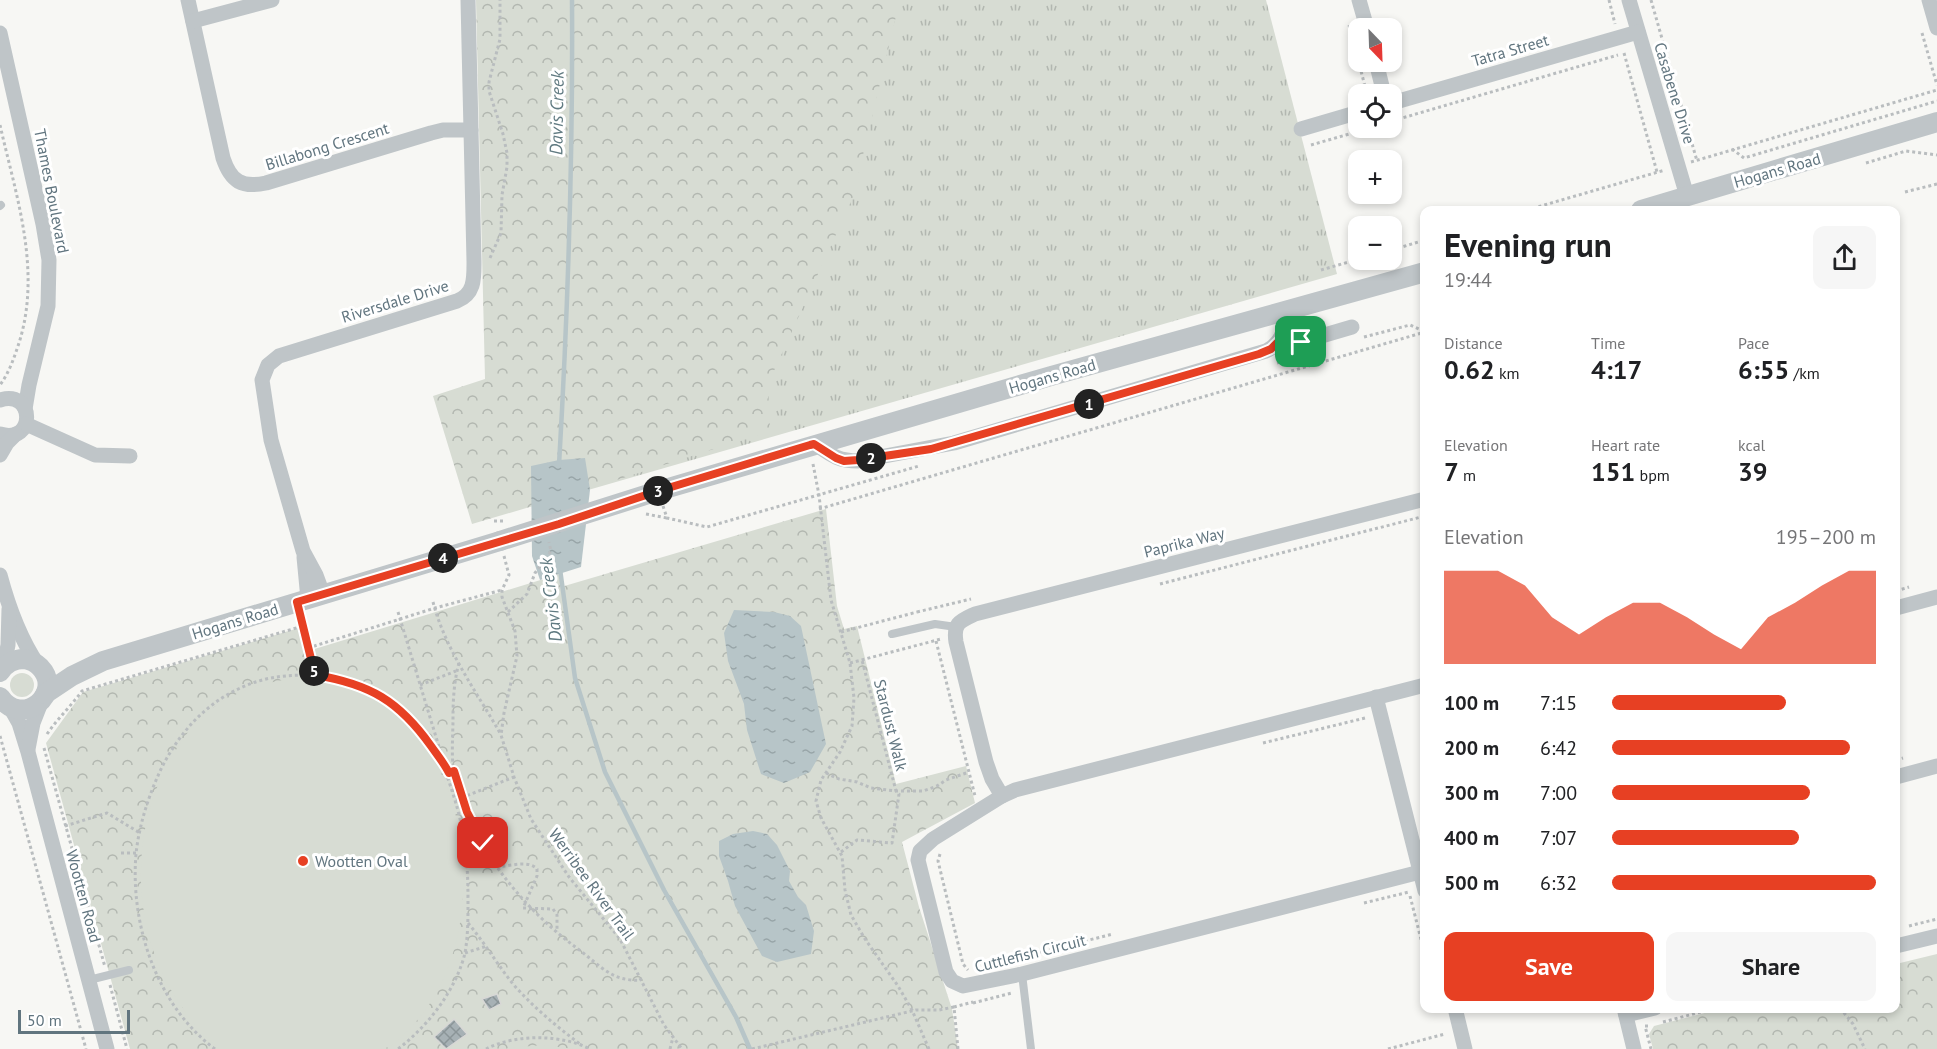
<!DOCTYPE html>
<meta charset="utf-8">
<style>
body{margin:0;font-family:"PT Sans",sans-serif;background:#f6f6f6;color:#202124;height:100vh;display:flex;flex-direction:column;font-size:22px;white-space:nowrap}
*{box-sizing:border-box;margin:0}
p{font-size:20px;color:#757577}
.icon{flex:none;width:33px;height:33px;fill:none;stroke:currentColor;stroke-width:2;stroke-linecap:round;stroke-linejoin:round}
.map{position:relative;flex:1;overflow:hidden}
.drawer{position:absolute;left:1420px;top:206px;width:480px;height:807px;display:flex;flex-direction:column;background:#fff;border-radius:12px;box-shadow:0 3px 9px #0003}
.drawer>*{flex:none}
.needle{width:39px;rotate:157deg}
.buttons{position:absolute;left:1348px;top:18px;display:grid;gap:12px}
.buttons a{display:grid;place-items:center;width:54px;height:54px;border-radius:12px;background:#fff;box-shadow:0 3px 9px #0003;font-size:30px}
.scale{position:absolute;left:18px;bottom:15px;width:112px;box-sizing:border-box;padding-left:6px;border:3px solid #61757f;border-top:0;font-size:16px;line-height:21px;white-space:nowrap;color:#61757f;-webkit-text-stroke:4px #fff;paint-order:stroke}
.pin{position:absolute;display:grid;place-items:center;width:51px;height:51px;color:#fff;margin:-26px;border-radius:12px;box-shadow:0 3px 9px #0006}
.km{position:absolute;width:30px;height:30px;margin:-15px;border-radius:50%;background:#222;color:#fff;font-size:16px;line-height:30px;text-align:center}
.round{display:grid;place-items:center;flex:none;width:63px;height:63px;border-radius:12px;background:#f6f6f6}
.head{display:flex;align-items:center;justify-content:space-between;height:102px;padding:0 24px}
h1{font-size:33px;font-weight:600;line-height:45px}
.figures{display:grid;grid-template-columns:repeat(3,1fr);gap:9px;height:102px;padding:6px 24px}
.figures div{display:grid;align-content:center}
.figures b{font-size:26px;font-weight:600}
.figures small{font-size:16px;font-weight:400}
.figures p{font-size:16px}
.chart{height:168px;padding:12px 24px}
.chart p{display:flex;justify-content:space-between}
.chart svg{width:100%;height:108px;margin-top:6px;fill:#e74023;opacity:.7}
.cta{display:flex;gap:12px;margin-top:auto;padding:12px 24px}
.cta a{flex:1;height:69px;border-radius:12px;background:#e74023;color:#fff;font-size:24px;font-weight:600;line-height:69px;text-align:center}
.cta a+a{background:#f6f6f6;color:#202124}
ul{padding:0 24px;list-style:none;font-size:20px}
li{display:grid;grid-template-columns:96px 72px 1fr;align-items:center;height:45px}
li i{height:15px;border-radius:8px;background:#e74023}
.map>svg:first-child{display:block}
.grass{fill:url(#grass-tufts)}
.forest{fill:url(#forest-crowns)}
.garden{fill:#d7dcd3}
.water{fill:url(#water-ripples)}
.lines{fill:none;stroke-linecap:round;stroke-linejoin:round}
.stream{stroke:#b7c5c8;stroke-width:4.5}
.building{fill:url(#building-cross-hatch);stroke:#d8d8d6;stroke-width:1.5}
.path{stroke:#b9bdbf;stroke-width:3;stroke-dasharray:3 3;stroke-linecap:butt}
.service{stroke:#bfc5c8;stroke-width:8}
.minor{stroke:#bfc5c8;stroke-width:15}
.tertiary{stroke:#bfc5c8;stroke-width:20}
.path-bridge{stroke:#b9bdbf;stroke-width:3;stroke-dasharray:3 3;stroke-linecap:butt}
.tertiary-bridge{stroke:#bfc5c8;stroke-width:20}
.route-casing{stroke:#fff;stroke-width:12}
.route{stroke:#e74023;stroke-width:8}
.poi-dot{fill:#e74023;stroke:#fff;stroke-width:2}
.labels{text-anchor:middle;stroke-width:6;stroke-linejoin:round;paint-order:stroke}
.street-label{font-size:16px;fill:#61757f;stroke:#fff}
.poi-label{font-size:16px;fill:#61757f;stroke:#fff;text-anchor:start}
.water-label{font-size:18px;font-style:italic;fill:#617b82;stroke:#fff}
</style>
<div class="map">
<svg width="1937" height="1049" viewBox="0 0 1937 1049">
<defs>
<pattern id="grass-tufts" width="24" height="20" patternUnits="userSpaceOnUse" patternTransform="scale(1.5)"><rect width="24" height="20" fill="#d7dcd3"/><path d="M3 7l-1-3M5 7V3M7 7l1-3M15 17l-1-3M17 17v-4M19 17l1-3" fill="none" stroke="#b2b7b0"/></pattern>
<pattern id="forest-crowns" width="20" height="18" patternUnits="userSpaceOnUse" patternTransform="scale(1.5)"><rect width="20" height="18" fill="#d7dcd3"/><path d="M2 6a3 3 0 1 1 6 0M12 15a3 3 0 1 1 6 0" fill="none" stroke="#b2b7b0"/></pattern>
<pattern id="water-ripples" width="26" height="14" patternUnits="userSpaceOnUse" patternTransform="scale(1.5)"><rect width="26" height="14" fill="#b7c5c8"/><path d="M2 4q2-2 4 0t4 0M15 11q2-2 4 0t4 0" fill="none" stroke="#98a5a8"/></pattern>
<pattern id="building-cross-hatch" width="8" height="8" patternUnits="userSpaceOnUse" patternTransform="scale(1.5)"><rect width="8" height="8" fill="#a7b1b5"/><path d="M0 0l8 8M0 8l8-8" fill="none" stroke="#8b9598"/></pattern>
</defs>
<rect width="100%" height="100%" fill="#f7f7f4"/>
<!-- grass -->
<path class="grass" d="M572 0H1266L1337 274 557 499Z"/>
<!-- forest -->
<g class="forest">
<path d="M476 0H908L897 12 853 197 768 384 770 431 557 499 472 524 433 396 485 379Z"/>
<path d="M826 509 837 606 844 629 857 626 896 784 966 766 975 803 902 842 919 907 952 1009 958 1049H130L46 743 83 692 302 627 308 651 560 574 561 587Z"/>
<path d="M1937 954V1049H1653L1649 1034 1654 1026 1724 1008H1896V964Z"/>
</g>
<!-- garden -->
<g class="garden">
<circle cx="22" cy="685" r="12"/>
<path d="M289 679C318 679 345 682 371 696 478 752 493 942 412 1026 405 1034 393 1048 381 1049 369 1049 355 1049 342 1049 315 1049 289 1049 263 1049 252 1049 232 1049 223 1049 207 1043 189 1018 180 1004 132 934 128 836 169 762 182 738 197 717 220 703 242 689 264 683 289 679Z"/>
<path d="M543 1045 574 1049H507L508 1048Z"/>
</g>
<!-- water -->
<g class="water">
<path d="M585 458 590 490 581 567 540 580 532 556 531 466 559 460Z"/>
<path d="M734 610 774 612 790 616 801 626 826 744 810 772 784 783 761 774 747 730 744 704 728 661 724 633Z"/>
<path d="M753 831 767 834 777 845 790 871 789 881 798 897 806 905 814 931 811 954 777 962 762 956 735 906 728 881 719 856V841L733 834Z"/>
</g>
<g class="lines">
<!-- stream -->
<g class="stream">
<path d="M559 465C568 310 573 155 572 0"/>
<path d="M560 569 575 678 605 772 664 890 736 1017 750 1049"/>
</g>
</g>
<!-- building -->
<g class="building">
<path d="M497 994 501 1004 489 1010 482 999Z"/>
<path d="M454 1019 467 1034 446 1049 434 1037Z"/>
</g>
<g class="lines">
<!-- path -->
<g class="path">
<path d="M1609 0 1615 24"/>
<path d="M1651 0 1697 161"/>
<path d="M1349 25 1367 94"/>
<path d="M1922 33 1937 85"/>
<path d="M1624 53 1657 172"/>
<path d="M1392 121 1618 55"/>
<path d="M0 125C16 196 42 270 19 343 14 358 9 373 0 385"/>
<path d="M1311 145 1370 128"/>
<path d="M1732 149 1744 158 1937 101"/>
<path d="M1691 162 1937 90"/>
<path d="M1866 163 1906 151 1937 155"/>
<path d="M1905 192 1937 184"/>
<path d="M1527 210 1665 170"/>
<path d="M1392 250 1425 240"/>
<path d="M490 258 501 233 502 195 507 167V153L503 134 489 91V82L500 39V0"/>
<path d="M1321 270 1359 259"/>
<path d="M1364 337 1410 325 1419 329 1425 328"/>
<path d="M1277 363 1297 357"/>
<path d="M813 464 819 495 831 600 850 663 854 698 852 726 840 752 821 780 816 801 821 818 842 856 845 890 851 915 865 939 898 986 912 1010 929 1049"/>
<path d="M663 506 667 518 707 527 919 466"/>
<path d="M819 509 1425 332"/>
<path d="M504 556 509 575 502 590V597L515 631 517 656 504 713 501 735 514 777 531 819 569 877 620 939 664 1025 682 1049"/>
<path d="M1160 584 1425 516"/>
<path d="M1896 591 1909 587"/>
<path d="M433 602C445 649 476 691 500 733"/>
<path d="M398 612 443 760"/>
<path d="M508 612 527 594 535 573 551 551 549 542"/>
<path d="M917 612 971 599"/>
<path d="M301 618 315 675"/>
<path d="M841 632 917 612"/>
<path d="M936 641 975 796"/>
<path d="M308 648 435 608 502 590"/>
<path d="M459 663C454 681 453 700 453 718 453 735 451 756 454 773 469 843 521 907 578 949 601 966 612 982 641 980"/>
<path d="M850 663 941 639"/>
<path d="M420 685 456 671"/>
<path d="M47 734C58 718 71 706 82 691L303 626"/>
<path d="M0 736 86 1049"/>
<path d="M1263 743 1365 718V721"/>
<path d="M44 748 105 967"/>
<path d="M1896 760 1903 758"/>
<path d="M826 773 839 779 857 782 871 788 896 791H923L937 786 946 780 969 772"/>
<path d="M456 800 514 777"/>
<path d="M65 826 107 813 140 833"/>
<path d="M478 834H497L505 839 506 846 491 862 492 866C505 869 527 858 537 869V876L523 908 553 909 557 915V932"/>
<path d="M841 852 857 840 892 843 899 794 896 791 862 660"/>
<path d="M121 853H136"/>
<path d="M940 854 938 861 963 964 968 970"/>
<path d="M1410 896 1425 955"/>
<path d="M1364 903 1409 892"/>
<path d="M468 923C484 942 497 964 513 984 533 1007 556 1026 580 1044"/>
<path d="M1909 926 1937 919"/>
<path d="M465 953 487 946"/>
<path d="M1009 960 1113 934"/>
<path d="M110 985 127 1049"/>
<path d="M973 1003 1012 993"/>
<path d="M1840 1008 1853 1024 1865 1049"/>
<path d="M1663 1022 1716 1008"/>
<path d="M1648 1026H1645L1651 1049"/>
<path d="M215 1049C157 1006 130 925 136 854 139 825 149 794 162 767 184 724 218 691 266 679 299 672 333 674 364 689 397 704 410 718 431 747 438 756 444 763 449 773L447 776C464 824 468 852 468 902 468 919 468 936 465 953 456 990 428 1026 398 1049"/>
<path d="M486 1049C515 1034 561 1034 590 1049"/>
<path d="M670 1049 673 1037"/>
<path d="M752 1049 916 1010H939L954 1007"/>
<path d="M958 1049 954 1007 973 1002"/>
<path d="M1388 1049 1445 1034"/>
</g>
<!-- service -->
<g class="service">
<path d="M0 206 1 205"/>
<path d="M892 634 935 624 956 627"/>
<path d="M1022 974 1031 1049"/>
<path d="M89 980 129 970"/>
</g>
<!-- minor -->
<g class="minor">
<path d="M188 0 223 158C231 182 242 188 266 183L431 133 443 130H471"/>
<path d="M1359 0 1367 28"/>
<path d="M1629 0 1687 196"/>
<path d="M1929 0 1937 28"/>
<path d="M193 21 272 0"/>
<path d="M0 33 43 224 49 260 48 306 29 385 25 409"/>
<path d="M1376 62 1384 94"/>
<path d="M1392 103 1638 32"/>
<path d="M1301 129 1359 112"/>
<path d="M1281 339 1301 342 1352 327"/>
<path d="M0 400C35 389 36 445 0 434"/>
<path d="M26 424 95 455 130 456"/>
<path d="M815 444C831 455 838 461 858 461L954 443 1266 351C1283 343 1285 326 1290 310"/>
<path d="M0 455 7 443 16 434"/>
<path d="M304 557 308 599"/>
<path d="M0 575C8 605 21 640 38 665"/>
<path d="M323 594 316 575 303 551 271 440 262 380 268 365 279 356 457 301C475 294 474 278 474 261L468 0"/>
<path d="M1896 608 1937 597"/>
<path d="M3 669 8 645 9 609"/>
<path d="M1376 697 1425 891"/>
<path d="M10 707 19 723 28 752 107 1049"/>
<path d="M28 749 33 723 42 700"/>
<path d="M1896 777 1937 766"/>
<path d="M1002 796 992 779 986 762 956 642C953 623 960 621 975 614L1425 499"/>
<path d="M1420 872 1022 974 963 986 952 981 946 972 918 860 920 851 933 839 1002 796 1015 790 1425 685"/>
<path d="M1896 946 1937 936"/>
<path d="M1455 1008 1465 1049"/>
<path d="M1624 1008 1634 1049"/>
<path d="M1626 1015 1655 1008"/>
</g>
<!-- tertiary -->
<g class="tertiary">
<path d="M1641 210 1937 122"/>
<path d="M658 491 1051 376 1425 272"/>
<path d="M0 672C5 664 14 659 24 659 30 660 36 663 40 667 65 693 22 729 0 697"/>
<path d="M45 694 72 676 103 661 500 541"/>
</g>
<!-- path-bridge -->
<g class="path-bridge">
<path d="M646 514 667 518"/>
<path d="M494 521H504"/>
</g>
<!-- tertiary-bridge -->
<path class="tertiary-bridge" d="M500 541 658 491"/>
</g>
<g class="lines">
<!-- route casing -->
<g class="route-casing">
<path id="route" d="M483 843 467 812 454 771 449 773C444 763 438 756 431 746 399 701 370 684 315 675L297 602 559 524 658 491 810 445 814 444 836 458 844 461 858 460 931 449 1259 354 1271 349 1281 339 1301 342"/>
</g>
<!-- route -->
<use href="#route" class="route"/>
</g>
<!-- markers -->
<circle class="poi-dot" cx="303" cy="861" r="6"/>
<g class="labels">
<!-- street labels -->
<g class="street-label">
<text transform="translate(1510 50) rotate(-16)" y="6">Tatra Street</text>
<text transform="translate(1675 93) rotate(73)" y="6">Casabene Drive</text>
<text transform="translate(327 146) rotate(-17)" y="6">Billabong Crescent</text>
<text transform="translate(1777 170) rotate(-16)" y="6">Hogans Road</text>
<text transform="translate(52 191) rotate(79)" y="6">Thames Boulevard</text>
<text transform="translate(395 301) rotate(-17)" y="6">Riversdale Drive</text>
<text transform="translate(1052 376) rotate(-16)" y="6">Hogans Road</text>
<text transform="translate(1184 542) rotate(-14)" y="6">Paprika Way</text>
<text transform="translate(235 621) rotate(-17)" y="6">Hogans Road</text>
<text transform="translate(891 725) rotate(76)" y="6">Stardust Walk</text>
<text transform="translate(592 884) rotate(54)" y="6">Werribee River Trail</text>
<text transform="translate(84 896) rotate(75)" y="6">Wootten Road</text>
<text transform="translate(1030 953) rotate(-14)" y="6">Cuttlefish Circuit</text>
</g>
<!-- poi labels -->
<g class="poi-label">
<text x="315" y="867">Wootten Oval</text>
</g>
<!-- water labels -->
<g class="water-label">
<text transform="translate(557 113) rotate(-89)" y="6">Davis Creek</text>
<text transform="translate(551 600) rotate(-97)" y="6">Davis Creek</text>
</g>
</g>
</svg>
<div class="buttons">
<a><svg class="needle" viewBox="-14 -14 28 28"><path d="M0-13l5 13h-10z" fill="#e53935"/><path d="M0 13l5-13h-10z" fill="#757577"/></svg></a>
<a><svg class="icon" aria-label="locate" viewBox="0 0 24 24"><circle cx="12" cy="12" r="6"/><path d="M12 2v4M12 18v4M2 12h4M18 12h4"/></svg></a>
<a>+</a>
<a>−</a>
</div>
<div class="scale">50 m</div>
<div class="pin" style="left:1301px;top:342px;background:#1e9e55"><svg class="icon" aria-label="arrive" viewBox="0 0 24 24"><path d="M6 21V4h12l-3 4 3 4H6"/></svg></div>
<div class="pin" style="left:483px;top:843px;background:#d93025"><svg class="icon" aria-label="check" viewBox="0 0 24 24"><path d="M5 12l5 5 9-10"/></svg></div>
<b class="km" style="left:1089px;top:404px">1</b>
<b class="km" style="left:871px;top:458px">2</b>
<b class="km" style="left:658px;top:491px">3</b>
<b class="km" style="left:443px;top:558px">4</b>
<b class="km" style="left:314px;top:671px">5</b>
<section class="drawer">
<div class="head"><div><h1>Evening run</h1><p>19:44</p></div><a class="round"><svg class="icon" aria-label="share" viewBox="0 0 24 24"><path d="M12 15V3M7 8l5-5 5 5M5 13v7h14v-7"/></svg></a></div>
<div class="figures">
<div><p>Distance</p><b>0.62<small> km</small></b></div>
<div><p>Time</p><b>4:17</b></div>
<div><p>Pace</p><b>6:55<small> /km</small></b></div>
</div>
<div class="figures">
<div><p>Elevation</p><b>7<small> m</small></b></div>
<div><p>Heart rate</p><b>151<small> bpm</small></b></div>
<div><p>kcal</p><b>39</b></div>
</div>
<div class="chart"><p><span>Elevation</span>195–200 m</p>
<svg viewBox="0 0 160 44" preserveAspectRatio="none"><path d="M0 44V6L10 6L20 6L30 12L40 25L50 32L60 25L70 19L80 19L90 25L100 32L110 38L120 25L130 19L140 12L150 6L160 6V44z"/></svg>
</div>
<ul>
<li><b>100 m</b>7:15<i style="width:66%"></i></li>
<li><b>200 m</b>6:42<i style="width:90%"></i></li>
<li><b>300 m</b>7:00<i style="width:75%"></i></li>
<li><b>400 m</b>7:07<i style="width:71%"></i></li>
<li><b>500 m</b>6:32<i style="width:100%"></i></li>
</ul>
<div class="cta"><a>Save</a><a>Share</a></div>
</section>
</div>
